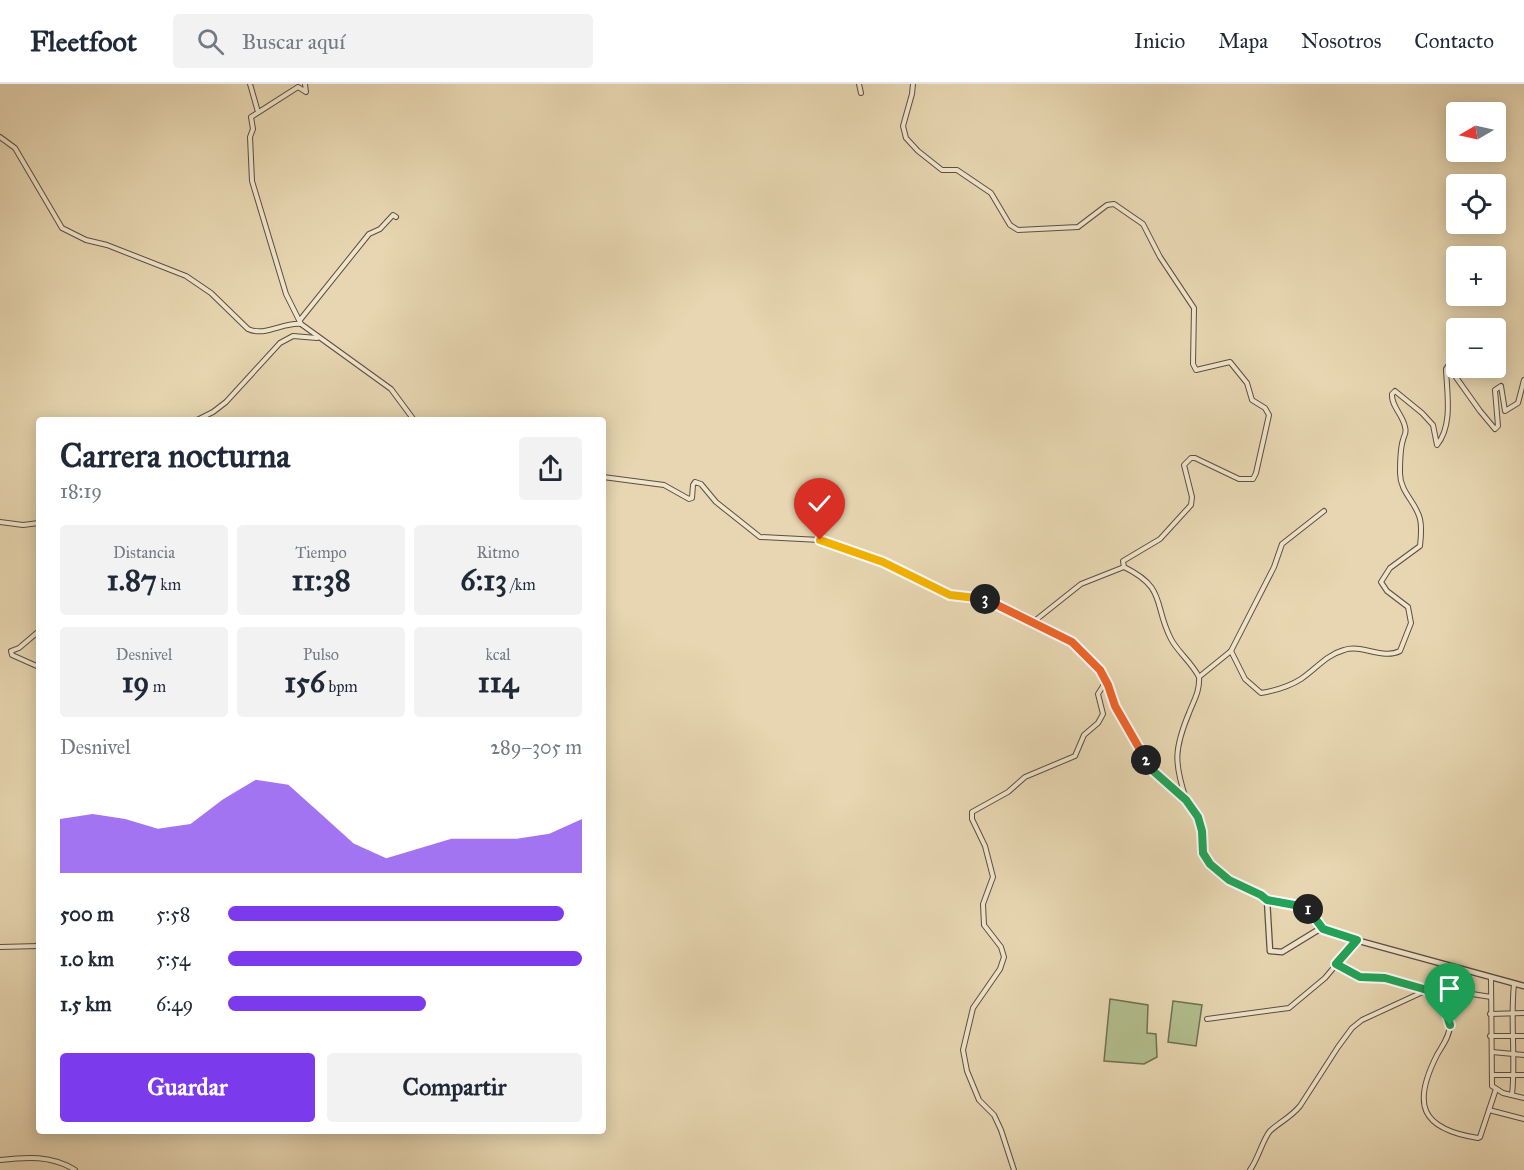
<!DOCTYPE html>
<html lang="es">
<meta charset="utf-8">
<style>
body{margin:0;font-family:"IM FELL Great Primer",serif;background:#f2f2f3;color:#1f2937;height:100vh;display:flex;flex-direction:column;font-size:22px;white-space:nowrap}
*{box-sizing:border-box;margin:0}
p{font-size:20px;color:#747a83}
.icon{flex:none;width:33px;height:33px;fill:none;stroke:currentColor;stroke-width:2;stroke-linecap:round;stroke-linejoin:round}
.map{position:relative;flex:1;overflow:hidden}
.drawer{position:absolute;left:36px;top:333px;width:570px;height:717px;display:flex;flex-direction:column;background:#fff;border-radius:6px;box-shadow:0 3px 15px #0003}
.drawer>*{flex:none}
.needle{width:39px;rotate:261deg}
.tools{position:absolute;left:1446px;top:18px;display:grid;gap:12px}
.tools a{display:grid;place-items:center;width:60px;height:60px;border-radius:6px;background:#fff;box-shadow:0 3px 15px #0003;font-size:30px}
.pin{position:absolute;display:grid;place-items:center;width:51px;height:51px;color:#fff;margin:-62px -26px;border-radius:50% 50% 50% 0;rotate:-45deg;box-shadow:0 0 6px #0007}
.pin .icon{rotate:45deg}
.km{position:absolute;width:30px;height:30px;margin:-15px;border-radius:50%;background:#222;color:#fff;font-size:16px;line-height:30px;text-align:center}
.round{display:grid;place-items:center;flex:none;width:63px;height:63px;border-radius:6px;background:#f2f2f3}
.summary{display:flex;align-items:center;justify-content:space-between;height:102px;padding:0 24px}
h1{font-size:33px;font-weight:800;line-height:45px}
.metrics{display:grid;grid-template-columns:repeat(3,1fr);gap:9px;height:102px;padding:6px 24px}
.metrics div{display:grid;align-content:center;border-radius:6px;background:#f2f2f3;text-align:center}
.metrics b{font-size:30px;font-weight:800}
.metrics small{font-size:16px;font-weight:400}
.metrics p{font-size:16px}
.chart{height:168px;padding:12px 24px}
.chart p{display:flex;justify-content:space-between}
.chart svg{width:100%;height:108px;margin-top:6px;fill:#7c3aed;opacity:.7}
.action{display:flex;gap:12px;margin-top:auto;padding:12px 24px}
.action a{flex:1;height:69px;border-radius:6px;background:#7c3aed;color:#fff;font-size:24px;font-weight:800;line-height:69px;text-align:center}
.action a+a{background:#f2f2f3;color:#1f2937}
ul{padding:0 24px;list-style:none;font-size:20px}
li{display:grid;grid-template-columns:96px 72px 1fr;align-items:center;height:45px}
li i{height:15px;border-radius:8px;background:#7c3aed}
header{display:flex;align-items:center;gap:36px;box-sizing:border-box;height:84px;padding:0 30px;background:#fff;border-bottom:2px solid #e0e1e3}
header strong{font-size:28px}
nav{display:flex;gap:33px;margin-inline-start:auto;font-size:21px}
.search{width:420px;height:54px;background:#f2f2f3;display:flex;align-items:center;gap:15px;box-sizing:border-box;padding:0 21px;border-radius:6px;color:#747a83;font-size:22px}
.map>svg:first-child{display:block}
.green{fill:#b2be8e;stroke:#707054;stroke-width:1.5}
.lines{fill:none;stroke-linecap:round;stroke-linejoin:round}
.minor-casing{stroke:#5c4f3f;stroke-width:6}
.tertiary-casing{stroke:#5c4f3f;stroke-width:7}
.minor{stroke:#efe4cc;stroke-width:4}
.tertiary{stroke:#efe4cc;stroke-width:4.5}
.split-1-casing{stroke:#fff;stroke-width:12}
.split-2-casing{stroke:#fff;stroke-width:12}
.split-3-casing{stroke:#fff;stroke-width:12}
.split-4-casing{stroke:#fff;stroke-width:12}
.split-1{stroke:#22a559;stroke-width:8}
.split-2{stroke:#22a559;stroke-width:8}
.split-3{stroke:#f0652b;stroke-width:8}
.split-4{stroke:#f5b400;stroke-width:8}
</style>
<header>
<strong>Fleetfoot</strong>
<div class="search"><svg class="icon" aria-label="search" viewBox="0 0 24 24"><circle cx="10" cy="10" r="6"/><path d="M15 15l6 6"/></svg>Buscar aquí</div>
<nav><a>Inicio</a><a>Mapa</a><a>Nosotros</a><a>Contacto</a></nav>
</header>
<div class="map">
<svg width="1524" height="1086" viewBox="0 0 1524 1086">
<rect width="100%" height="100%" fill="#e7d6b1"/>
<filter id="stains"><feTurbulence type="fractalNoise" baseFrequency=".00333" numOctaves="4"/><feColorMatrix values="0 0 0 0 .2 0 0 0 0 .09 0 0 0 0 .02 0 0 0 .5 -.17"/></filter>
<radialGradient id="worn" r=".72"><stop offset=".6" stop-color="#630" stop-opacity="0"/><stop offset="1" stop-color="#630" stop-opacity=".3"/></radialGradient>
<!-- green -->
<g class="green">
<path d="M1110 915 1148 921 1147 949 1156 950 1157 973 1144 980 1104 977Z"/>
<path d="M1173 917 1202 921 1196 962 1168 958Z"/>
</g>
<g class="lines">
<!-- minor casing -->
<g class="minor-casing">
<g id="minor">
<path d="M250 0 258 28"/>
<path d="M859 0 861 9"/>
<path d="M913 0 912 10 903 42 906 54 918 67 942 86H957L991 109 1010 141 1018 146 1078 143 1107 121 1114 120 1143 140 1160 173 1194 224 1193 280 1196 286 1230 278 1247 299 1252 316 1265 324 1269 331 1256 389 1253 395H1239L1195 374H1191L1184 381 1192 413 1191 421 1160 455 1123 477 1124 483C1167 504 1153 520 1171 555 1177 567 1192 579 1199 593 1200 607 1194 616 1189 629 1174 665 1174 679 1186 715"/>
<path d="M0 53 15 64 62 144 86 156 107 161 186 192 211 209 248 245C265 253 283 238 301 240L391 305 414 336"/>
<path d="M300 236 369 150 380 145 393 131 396 133"/>
<path d="M301 240 286 210 252 97 250 53 253 45 251 33 298 3 306 8 305 0"/>
<path d="M197 336 213 328 226 318 280 259 293 252 317 254"/>
<path d="M603 393 664 401 689 415 692 414 693 401 695 398 701 400 716 418 760 453 820 456 883 478 950 511 982 513 1072 558 1100 586 1108 601 1115 622 1151 685 1186 715"/>
<path d="M0 438 23 441 39 439"/>
<path d="M1032 539 1081 500 1124 483"/>
<path d="M39 547 19 564 11 567 12 571 39 583"/>
<path d="M1231 567 1245 595 1261 609C1273 607 1290 602 1301 595 1316 585 1326 571 1344 566 1362 560 1383 576 1400 567L1411 539 1408 523 1387 507 1381 498 1390 484 1420 462C1421 453 1422 443 1420 435 1416 418 1400 408 1400 389 1400 379 1400 365 1403 356 1404 351 1407 349 1405 343 1403 331 1391 322 1392 310L1395 307 1422 329 1433 341 1437 361C1453 341 1447 310 1446 285L1448 282 1480 327 1495 345 1498 342 1495 306 1501 302 1505 327 1518 319 1524 296"/>
<path d="M1199 593 1231 567 1274 483 1282 460 1324 427"/>
<path d="M1267 816 1301 822 1310 826 1323 845"/>
<path d="M0 863 39 862"/>
<path d="M1336 880 1360 893 1385 894 1426 906"/>
<path d="M1491 894 1492 1002 1503 1009 1524 1014"/>
<path d="M1439 905C1443 916 1449 930 1450 941 1450 952 1442 962 1437 971 1412 1020 1420 1045 1478 1054L1480 1053 1496 1005"/>
<path d="M1490 930 1524 929"/>
<path d="M1207 935 1289 924 1325 894 1357 856"/>
<path d="M1490 952H1524"/>
<path d="M1492 968 1524 971"/>
<path d="M1492 991H1524"/>
<path d="M1512 1011C1516 974 1510 937 1514 900"/>
<path d="M1489 1026 1524 1035"/>
<path d="M0 1076C26 1073 52 1071 75 1086"/>
<path d="M1014 1086 1001 1046 994 1031 979 1016 967 987 963 966 973 924 1000 885 1004 873 1001 863 984 841 983 820 993 793 985 762 972 735V728L1008 708 1025 693 1075 672 1084 651 1098 639 1103 630 1098 610 1103 602 1108 601"/>
<path d="M1250 1086C1258 1075 1263 1055 1270 1047 1280 1038 1291 1033 1300 1022L1338 963 1352 944 1362 936 1427 906 1441 905 1491 913"/>
</g>
</g>
<!-- tertiary casing -->
<g class="tertiary-casing">
<path id="tertiary" d="M1186 715C1191 723 1198 731 1201 740 1205 755 1199 769 1210 781 1226 798 1255 802 1267 816L1270 867 1282 868 1318 846H1328L1363 858 1524 902"/>
</g>
<!-- minor -->
<use href="#minor" class="minor"/>
<!-- tertiary -->
<use href="#tertiary" class="tertiary"/>
</g>
<g class="lines">
<!-- split-1 casing -->
<g class="split-1-casing">
<path id="split-1" d="M1308 825 1323 845 1357 856 1336 880 1360 893 1385 894 1427 906 1439 905 1450 941"/>
</g>
<!-- split-2 casing -->
<g class="split-2-casing">
<path id="split-2" d="M1146 676 1151 685 1186 716 1198 733 1202 747 1203 769 1210 780 1229 796 1261 811 1267 816 1300 822 1308 825"/>
</g>
<!-- split-3 casing -->
<g class="split-3-casing">
<path id="split-3" d="M985 515 1072 558 1100 586 1108 601 1115 622 1146 676"/>
</g>
<!-- split-4 casing -->
<g class="split-4-casing">
<path id="split-4" d="M820 456 883 478 950 511 985 515"/>
</g>
<!-- split-1 -->
<use href="#split-1" class="split-1"/>
<!-- split-2 -->
<use href="#split-2" class="split-2"/>
<!-- split-3 -->
<use href="#split-3" class="split-3"/>
<!-- split-4 -->
<use href="#split-4" class="split-4"/>
</g>
<rect width="100%" height="100%" filter="url(#stains)"/>
<rect width="100%" height="100%" fill="url(#worn)"/>
</svg>
<div class="tools">
<a><svg class="needle" viewBox="-14 -14 28 28"><path d="M0-13l5 13h-10z" fill="#e53935"/><path d="M0 13l5-13h-10z" fill="#747a83"/></svg></a>
<a><svg class="icon" aria-label="locate" viewBox="0 0 24 24"><circle cx="12" cy="12" r="6"/><path d="M12 2v4M12 18v4M2 12h4M18 12h4"/></svg></a>
<a>+</a>
<a>−</a>
</div>
<div class="pin" style="left:1450px;top:941px;background:#1e9e55"><svg class="icon" aria-label="arrive" viewBox="0 0 24 24"><path d="M6 21V4h12l-3 4 3 4H6"/></svg></div>
<div class="pin" style="left:820px;top:456px;background:#d93025"><svg class="icon" aria-label="check" viewBox="0 0 24 24"><path d="M5 12l5 5 9-10"/></svg></div>
<b class="km" style="left:1308px;top:825px">1</b>
<b class="km" style="left:1146px;top:676px">2</b>
<b class="km" style="left:985px;top:515px">3</b>
<section class="drawer">
<div class="summary"><div><h1>Carrera nocturna</h1><p>18:19</p></div><a class="round"><svg class="icon" aria-label="share" viewBox="0 0 24 24"><path d="M12 15V3M7 8l5-5 5 5M5 13v7h14v-7"/></svg></a></div>
<div class="metrics">
<div><p>Distancia</p><b>1.87<small> km</small></b></div>
<div><p>Tiempo</p><b>11:38</b></div>
<div><p>Ritmo</p><b>6:13<small> /km</small></b></div>
</div>
<div class="metrics">
<div><p>Desnivel</p><b>19<small> m</small></b></div>
<div><p>Pulso</p><b>156<small> bpm</small></b></div>
<div><p>kcal</p><b>114</b></div>
</div>
<div class="chart"><p><span>Desnivel</span>289–305 m</p>
<svg viewBox="0 0 160 44" preserveAspectRatio="none"><path d="M0 44V22L10 20L20 22L30 26L40 24L50 14L60 6L70 8L80 20L90 32L100 38L110 34L120 30L130 30L140 30L150 28L160 22V44z"/></svg>
</div>
<ul>
<li><b>500 m</b>5:58<i style="width:95%"></i></li>
<li><b>1.0 km</b>5:54<i style="width:100%"></i></li>
<li><b>1.5 km</b>6:49<i style="width:56%"></i></li>
</ul>
<div class="action"><a>Guardar</a><a>Compartir</a></div>
</section>
</div>
